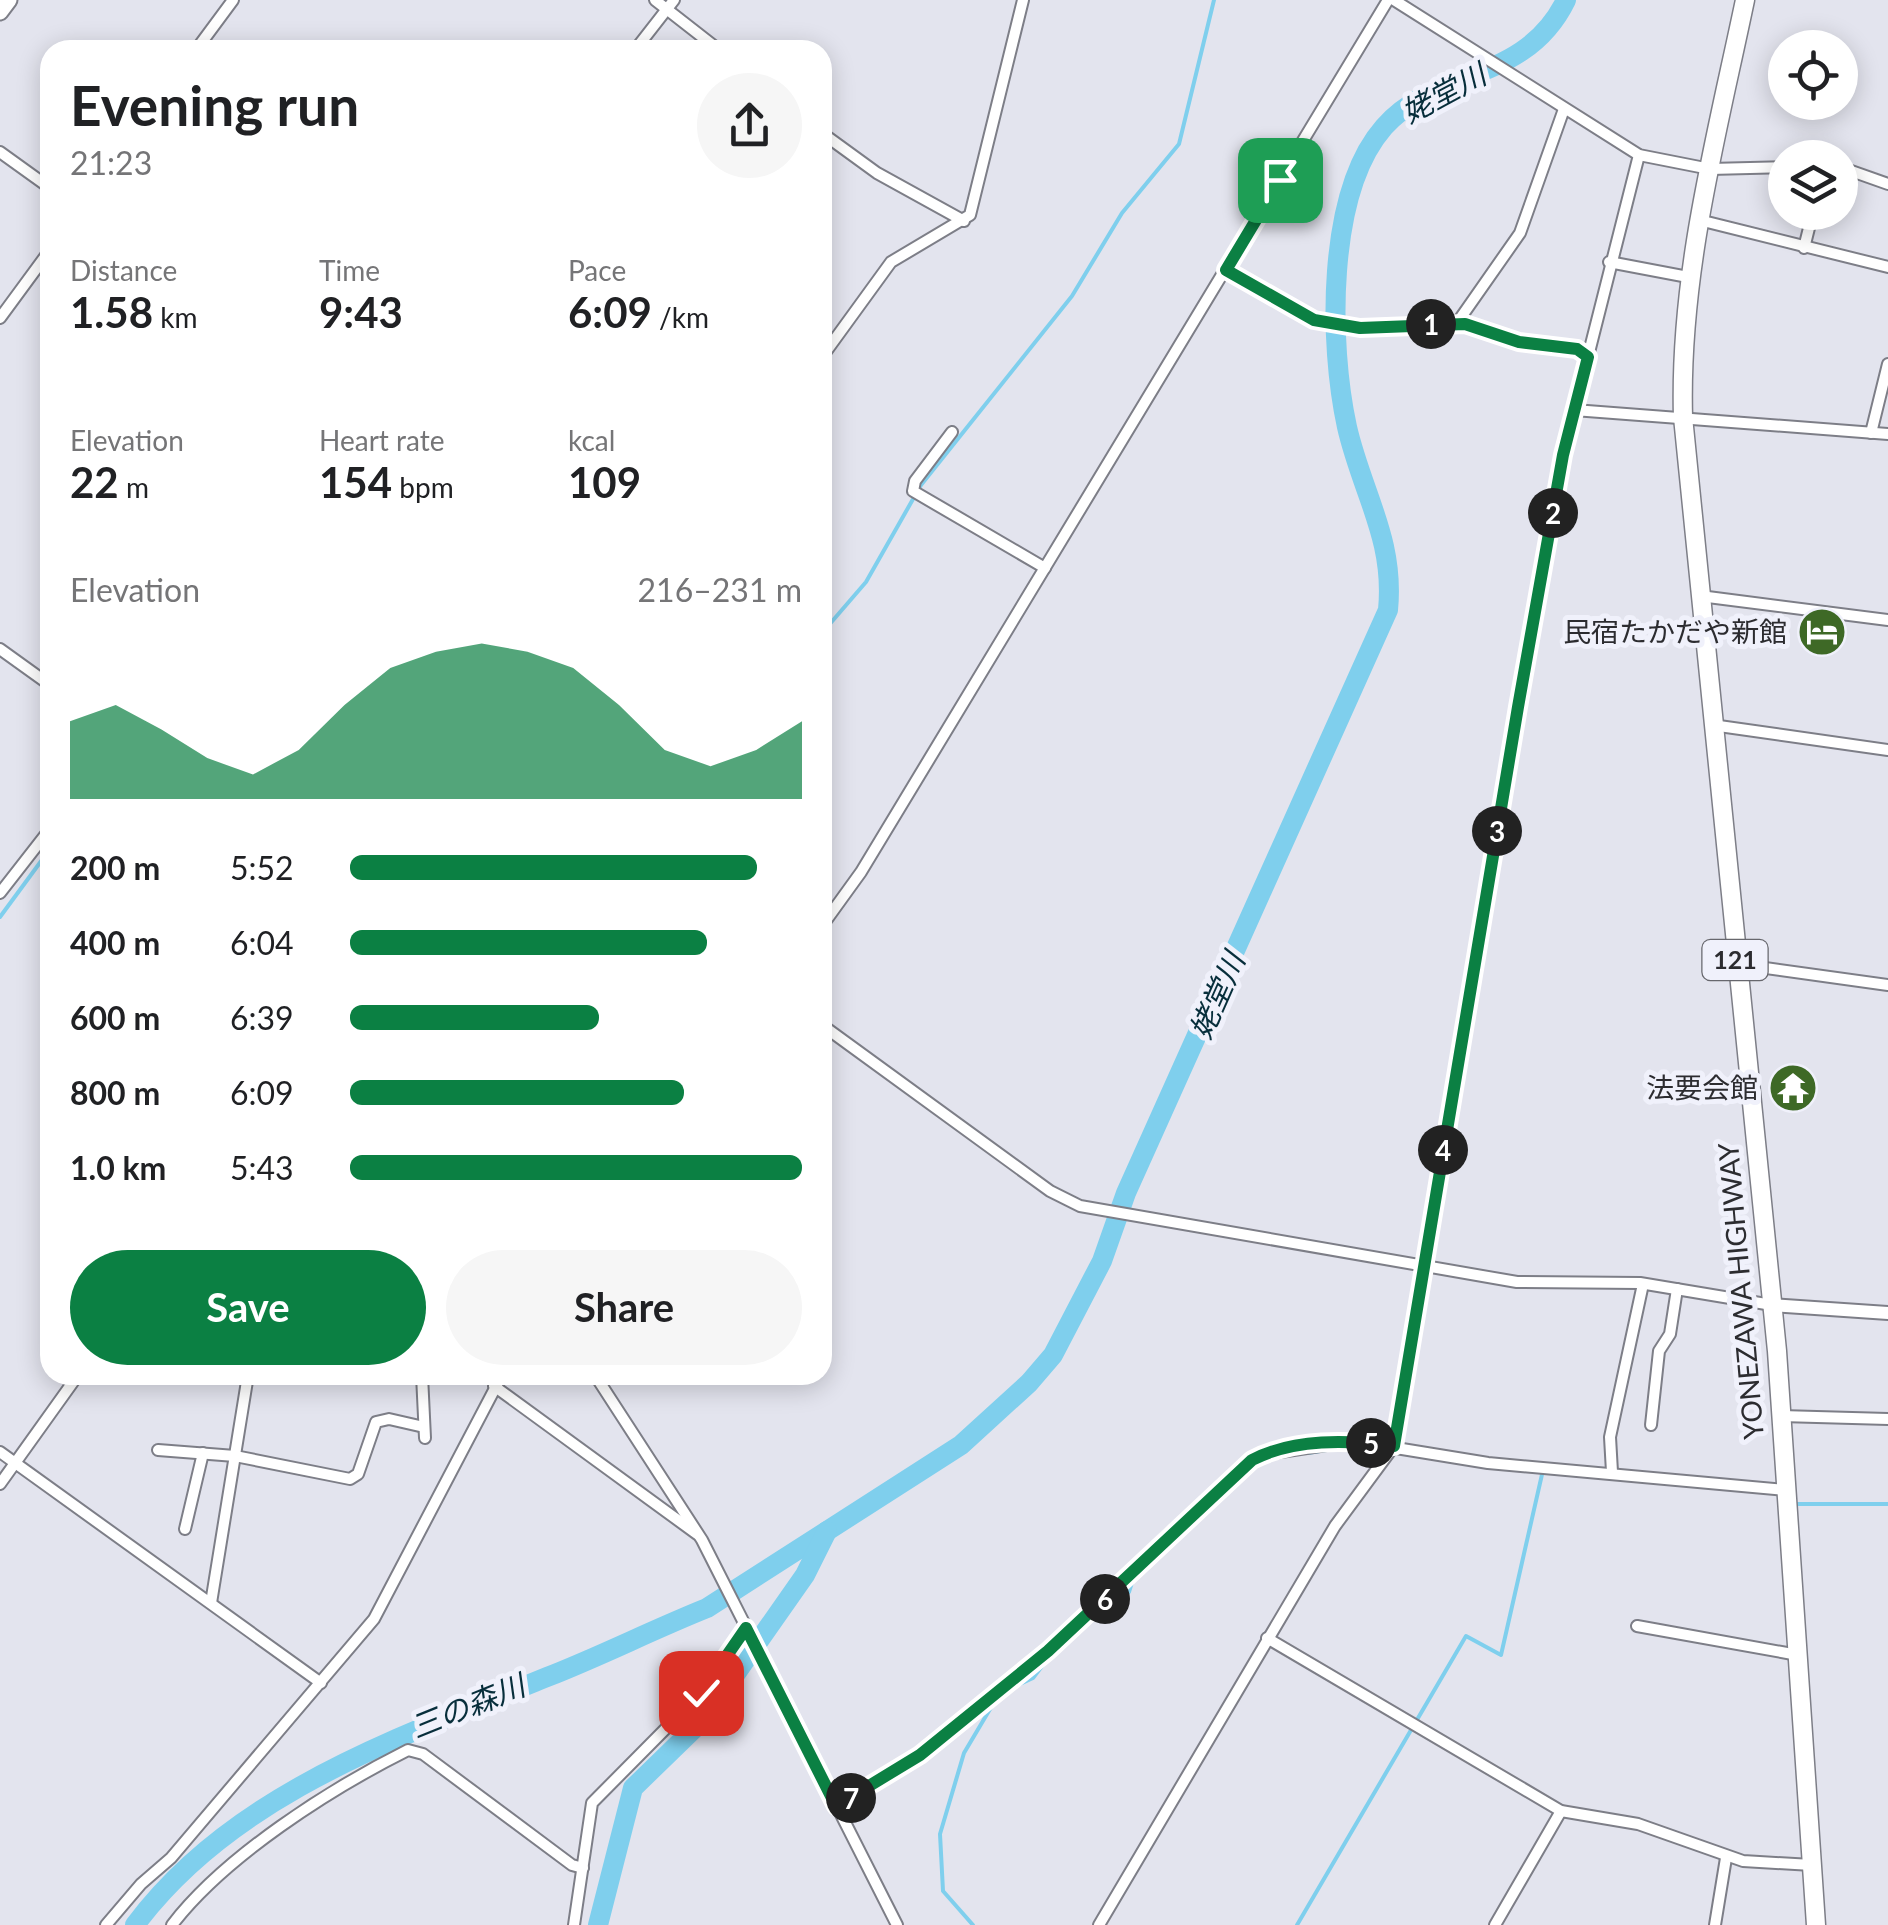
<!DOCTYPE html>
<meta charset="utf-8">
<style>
body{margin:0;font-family:Lato,"Noto Sans JP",sans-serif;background:#f6f6f6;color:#202124;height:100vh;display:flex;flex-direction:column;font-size:38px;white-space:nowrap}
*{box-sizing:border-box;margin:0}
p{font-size:32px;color:#757577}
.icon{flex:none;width:55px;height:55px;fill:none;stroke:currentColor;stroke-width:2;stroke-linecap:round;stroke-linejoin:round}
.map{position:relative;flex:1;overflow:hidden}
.details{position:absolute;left:40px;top:40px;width:792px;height:1345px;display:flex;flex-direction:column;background:#fff;border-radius:30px;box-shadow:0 5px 25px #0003}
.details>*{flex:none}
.controls{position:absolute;left:1768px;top:30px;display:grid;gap:20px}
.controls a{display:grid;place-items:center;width:90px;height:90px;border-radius:50%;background:#fff;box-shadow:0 5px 25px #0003;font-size:50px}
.pin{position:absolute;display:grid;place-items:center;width:85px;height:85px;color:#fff;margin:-42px;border-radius:20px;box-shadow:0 5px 15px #0006}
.km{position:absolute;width:50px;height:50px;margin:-25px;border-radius:50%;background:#222;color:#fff;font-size:28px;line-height:50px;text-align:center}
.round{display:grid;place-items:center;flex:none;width:105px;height:105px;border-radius:52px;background:#f6f6f6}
.headline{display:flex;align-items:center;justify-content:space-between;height:170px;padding:0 30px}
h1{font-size:55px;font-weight:700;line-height:75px}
.figures{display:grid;grid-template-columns:repeat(3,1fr);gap:15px;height:170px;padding:10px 30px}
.figures div{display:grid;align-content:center}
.figures b{font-size:42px;font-weight:700}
.figures small{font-size:28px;font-weight:400}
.figures p{font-size:28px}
.chart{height:280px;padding:20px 30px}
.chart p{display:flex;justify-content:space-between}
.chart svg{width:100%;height:180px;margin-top:10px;fill:#0b8043;opacity:.7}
.action{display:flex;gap:20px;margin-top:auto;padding:20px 30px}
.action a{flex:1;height:115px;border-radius:60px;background:#0b8043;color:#fff;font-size:40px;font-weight:700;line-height:115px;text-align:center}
.action a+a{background:#f6f6f6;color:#202124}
ul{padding:0 30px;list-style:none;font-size:32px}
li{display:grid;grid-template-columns:160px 120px 1fr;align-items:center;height:75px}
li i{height:25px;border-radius:12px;background:#0b8043}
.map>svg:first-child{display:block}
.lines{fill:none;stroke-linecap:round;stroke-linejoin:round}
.stream{stroke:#7fcfed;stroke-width:4}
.river{stroke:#7fcfed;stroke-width:20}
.minor-casing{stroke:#7d7e87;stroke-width:14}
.tertiary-casing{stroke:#7d7e87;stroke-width:16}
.secondary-casing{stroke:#7d7e87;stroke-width:19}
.trunk-casing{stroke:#7d7e87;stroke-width:21}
.minor{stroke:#fff;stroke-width:10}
.tertiary{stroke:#fff;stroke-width:12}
.secondary{stroke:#fff;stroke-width:15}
.trunk{stroke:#fff;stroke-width:18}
.route-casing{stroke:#fff;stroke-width:20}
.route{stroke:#0b8043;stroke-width:12}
.labels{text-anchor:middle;stroke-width:10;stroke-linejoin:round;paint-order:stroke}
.shield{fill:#f0f1fb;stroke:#67676d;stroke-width:2.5}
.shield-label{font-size:25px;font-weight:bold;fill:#2c2c30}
.poi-label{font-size:28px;fill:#2c2c30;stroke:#f0f1fb;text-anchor:end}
.street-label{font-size:28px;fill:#2c2c30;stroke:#f0f1fb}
.water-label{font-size:30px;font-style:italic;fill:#072e3b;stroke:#f0f1fb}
</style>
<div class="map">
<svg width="1888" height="1925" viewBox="0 0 1888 1925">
<rect width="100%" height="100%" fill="#e3e4ee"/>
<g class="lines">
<!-- stream -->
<g class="stream">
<path d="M822 633 866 582 921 485 1072 296 1122 213 1179 144 1214 0"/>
<path d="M0 917 50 849"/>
<path d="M1362 1447 1387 1453"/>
<path d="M1308 1453 1338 1448"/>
<path d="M1794 1504H1888"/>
<path d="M1062 1643 1107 1604 1129 1592 1135 1573"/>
<path d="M1007 1690 1033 1678 1052 1653"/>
<path d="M973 1925 943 1891 940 1834 964 1753 996 1699"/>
<path d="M1297 1925 1466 1636 1501 1655 1543 1470"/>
</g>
<!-- river -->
<g class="river">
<path d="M135 1925C233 1793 401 1737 547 1677 601 1656 652 1630 707 1608L961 1445 1029 1383 1053 1355 1102 1261 1126 1193 1388 610C1395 539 1362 493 1347 427 1329 345 1326 193 1384 127 1437 67 1525 84 1566 0"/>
<path d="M598 1925 633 1788 704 1719 805 1575 827 1531"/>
</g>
<!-- minor casing -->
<g class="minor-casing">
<g id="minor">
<path d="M655 0 719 50"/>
<path d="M1394 0 1639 155 1710 169 1785 167"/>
<path d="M196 50 233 0"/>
<path d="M635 50 674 0"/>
<path d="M822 133 877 173 964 221"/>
<path d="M0 152 50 188"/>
<path d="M1840 167 1888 184"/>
<path d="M1699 220 1888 267"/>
<path d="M1804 248 1813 212"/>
<path d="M1609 262 1688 277"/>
<path d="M1226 269 1314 320 1360 328 1465 324 1519 342 1577 349 1588 357"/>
<path d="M0 318 50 250"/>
<path d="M1457 323 1520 233 1564 109"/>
<path d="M822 357 891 262 970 215 1023 0"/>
<path d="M1574 410 1888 434"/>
<path d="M952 432 915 481 913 491 1045 568"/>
<path d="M1871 433 1888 364"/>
<path d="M1700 596 1888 620"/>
<path d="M0 649 50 685"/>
<path d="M1712 725 1888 750"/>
<path d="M0 893 50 829"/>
<path d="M822 926 861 872 1388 0"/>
<path d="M1737 964 1888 985"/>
<path d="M822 1025 1050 1191 1080 1206 1517 1282 1640 1283 1772 1305"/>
<path d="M422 1375 425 1438"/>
<path d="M595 1375 702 1540 897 1925"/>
<path d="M494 1386 697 1534"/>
<path d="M1781 1416 1888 1419"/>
<path d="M1651 1425 1659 1351 1670 1334 1677 1289"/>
<path d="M158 1450 235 1456 350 1479 358 1474 376 1422 389 1419 424 1427"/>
<path d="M0 1452 321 1683"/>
<path d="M1612 1472 1610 1437 1643 1284"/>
<path d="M0 1484 78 1375"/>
<path d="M185 1529 203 1453"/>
<path d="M211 1603 248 1375"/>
<path d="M1637 1626 1798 1655"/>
<path d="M1267 1638 1561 1811 1638 1824 1743 1861 1812 1865"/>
<path d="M837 1806 921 1755 1048 1651 1168 1535 1261 1455 1353 1441 1488 1463 1786 1490"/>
<path d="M106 1925 141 1884 171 1858 374 1619 502 1375"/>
<path d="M172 1925C225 1856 330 1789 408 1750L423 1754 572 1865 583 1868"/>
<path d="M574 1925 592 1803 701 1693 746 1628"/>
<path d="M1099 1925 1335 1526 1394 1446 1563 455 1639 155"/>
<path d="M1495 1925 1561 1811"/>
<path d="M1715 1925 1726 1858"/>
</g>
</g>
<!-- tertiary casing -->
<g class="tertiary-casing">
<path id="tertiary" d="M1772 1305 1888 1313"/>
</g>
<!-- secondary casing -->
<g class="secondary-casing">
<path id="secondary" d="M0 12 9 0"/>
</g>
<!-- trunk casing -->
<g class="trunk-casing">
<path id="trunk" d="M1745 0C1716 139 1679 275 1683 417L1777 1351 1816 1925"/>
</g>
<!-- minor -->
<use href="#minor" class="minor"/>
<!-- tertiary -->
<use href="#tertiary" class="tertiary"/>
<!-- secondary -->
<use href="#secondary" class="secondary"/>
<!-- trunk -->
<use href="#trunk" class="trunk"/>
</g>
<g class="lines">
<!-- route casing -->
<g class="route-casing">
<path id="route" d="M701 1693 746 1628 836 1806 920 1755 1048 1651 1252 1460C1294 1438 1348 1440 1394 1446L1518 707 1563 455 1588 357 1577 349 1519 342 1465 324 1360 328 1314 320 1226 270 1280 180"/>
</g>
<!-- route -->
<use href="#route" class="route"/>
</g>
<!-- icons -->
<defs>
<g id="hotel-disc" transform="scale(2.5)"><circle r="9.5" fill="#3e6926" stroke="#f0f1fb"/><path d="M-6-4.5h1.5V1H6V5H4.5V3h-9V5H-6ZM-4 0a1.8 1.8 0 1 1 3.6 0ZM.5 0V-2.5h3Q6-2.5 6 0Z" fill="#fff"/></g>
<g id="temple-disc" transform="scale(2.5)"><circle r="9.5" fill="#3e6926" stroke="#f0f1fb"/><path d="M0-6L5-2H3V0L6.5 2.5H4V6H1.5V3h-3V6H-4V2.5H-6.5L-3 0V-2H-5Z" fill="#fff"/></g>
</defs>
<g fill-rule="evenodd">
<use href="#hotel-disc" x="1822" y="632"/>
<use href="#temple-disc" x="1793" y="1088"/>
</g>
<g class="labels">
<!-- shield labels -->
<rect class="shield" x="1702.5" y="940" width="65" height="40" rx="8"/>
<g class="shield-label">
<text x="1735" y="969">121</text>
</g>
<!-- poi labels -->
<g class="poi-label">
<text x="1787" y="642">民宿たかだや新館</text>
<text x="1758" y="1098">法要会館</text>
</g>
<!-- street labels -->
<g class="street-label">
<text transform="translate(1741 1291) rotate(-95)" y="10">YONEZAWA HIGHWAY</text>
</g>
<!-- water labels -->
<g class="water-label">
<text transform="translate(1444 94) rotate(-28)" y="10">姥堂川</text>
<text transform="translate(1218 996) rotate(-66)" y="10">姥堂川</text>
<text transform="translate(468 1707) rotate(-22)" y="10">三の森川</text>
</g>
</g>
</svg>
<div class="controls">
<a><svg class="icon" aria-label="locate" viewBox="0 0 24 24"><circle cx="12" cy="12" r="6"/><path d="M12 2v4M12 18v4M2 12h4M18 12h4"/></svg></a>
<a><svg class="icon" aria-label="layers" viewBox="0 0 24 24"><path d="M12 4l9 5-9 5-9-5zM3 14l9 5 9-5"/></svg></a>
</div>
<div class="pin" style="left:1280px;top:180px;background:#1e9e55"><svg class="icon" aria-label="arrive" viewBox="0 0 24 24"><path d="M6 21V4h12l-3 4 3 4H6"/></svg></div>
<div class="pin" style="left:701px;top:1693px;background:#d93025"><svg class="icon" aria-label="check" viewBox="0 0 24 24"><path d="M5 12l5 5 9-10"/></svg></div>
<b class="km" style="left:1431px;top:324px">1</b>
<b class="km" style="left:1553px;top:513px">2</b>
<b class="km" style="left:1497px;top:831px">3</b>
<b class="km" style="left:1443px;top:1150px">4</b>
<b class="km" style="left:1371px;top:1443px">5</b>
<b class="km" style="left:1105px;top:1599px">6</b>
<b class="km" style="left:851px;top:1798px">7</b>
<section class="details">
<div class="headline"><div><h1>Evening run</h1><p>21:23</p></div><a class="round"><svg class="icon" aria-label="share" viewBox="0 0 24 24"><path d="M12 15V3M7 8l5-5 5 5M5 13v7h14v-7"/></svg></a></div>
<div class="figures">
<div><p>Distance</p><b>1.58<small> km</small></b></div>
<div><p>Time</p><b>9:43</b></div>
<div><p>Pace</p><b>6:09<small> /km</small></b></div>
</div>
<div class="figures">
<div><p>Elevation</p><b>22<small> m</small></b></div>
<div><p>Heart rate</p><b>154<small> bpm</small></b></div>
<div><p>kcal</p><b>109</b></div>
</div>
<div class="chart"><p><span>Elevation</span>216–231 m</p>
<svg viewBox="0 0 160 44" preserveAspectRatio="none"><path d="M0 44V25L10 21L20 27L30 34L40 38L50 32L60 21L70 12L80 8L90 6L100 8L110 12L120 21L130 32L140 36L150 32L160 25V44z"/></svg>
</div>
<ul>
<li><b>200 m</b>5:52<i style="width:90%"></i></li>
<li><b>400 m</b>6:04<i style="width:79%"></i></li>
<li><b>600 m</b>6:39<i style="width:55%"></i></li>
<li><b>800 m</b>6:09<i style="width:74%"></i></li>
<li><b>1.0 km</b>5:43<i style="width:100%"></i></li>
</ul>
<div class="action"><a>Save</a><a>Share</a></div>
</section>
</div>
